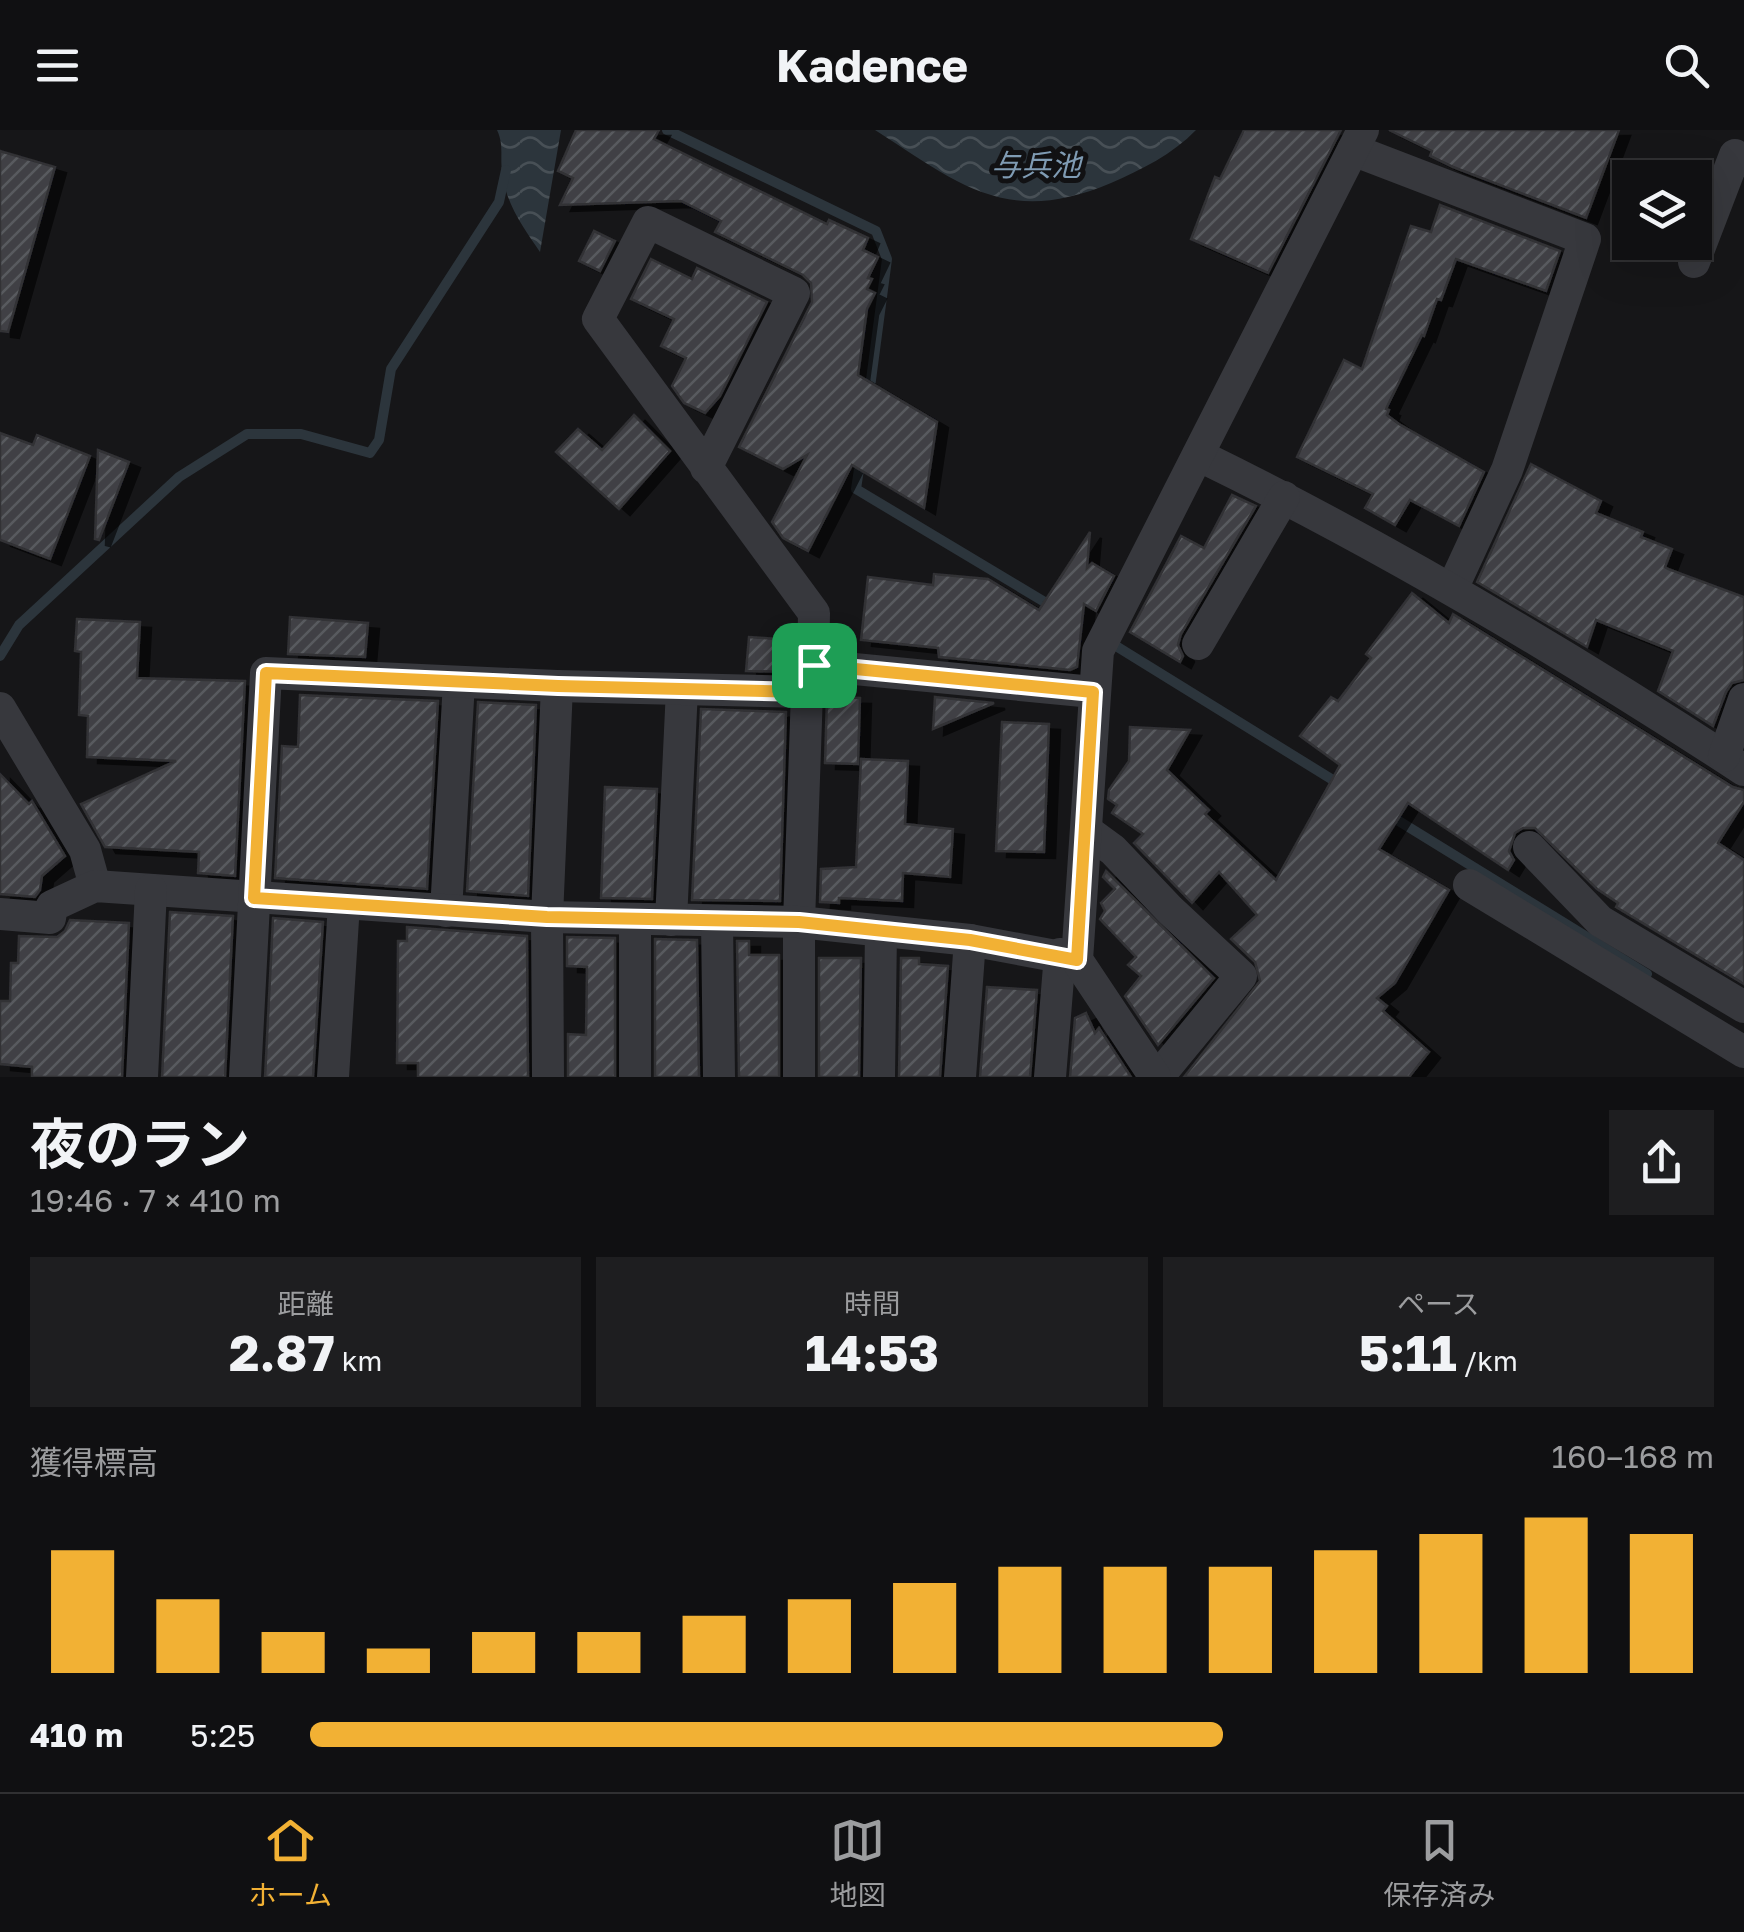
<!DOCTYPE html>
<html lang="ja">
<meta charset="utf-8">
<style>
body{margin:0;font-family:"Golos Text","Noto Sans JP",sans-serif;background:#1e1e20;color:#f1f3f6;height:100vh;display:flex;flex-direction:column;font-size:38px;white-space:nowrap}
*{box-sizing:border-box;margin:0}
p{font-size:32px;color:#9c9d9f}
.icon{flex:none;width:55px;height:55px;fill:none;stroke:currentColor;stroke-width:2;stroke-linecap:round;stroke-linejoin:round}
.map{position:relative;height:947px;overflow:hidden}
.sheet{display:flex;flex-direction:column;background:#101012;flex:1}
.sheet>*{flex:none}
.fabs{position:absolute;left:1612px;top:30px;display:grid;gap:20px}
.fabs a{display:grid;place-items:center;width:100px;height:100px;border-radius:0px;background:#101012;box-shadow:0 10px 40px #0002,0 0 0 2px #303032;font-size:50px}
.pin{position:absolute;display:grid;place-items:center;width:85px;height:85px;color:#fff;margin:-42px;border-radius:20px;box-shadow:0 5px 15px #0006}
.round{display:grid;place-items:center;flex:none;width:105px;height:105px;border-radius:0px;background:#1e1e20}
.headline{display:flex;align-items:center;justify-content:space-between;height:170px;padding:0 30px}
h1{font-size:55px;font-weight:700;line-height:75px}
.figures{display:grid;grid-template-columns:repeat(3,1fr);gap:15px;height:170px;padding:10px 30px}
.figures div{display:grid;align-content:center;border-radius:0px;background:#1e1e20;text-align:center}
.figures b{font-size:50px;font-weight:700}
.figures small{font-size:28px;font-weight:400}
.figures p{font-size:28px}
.chart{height:280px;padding:20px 30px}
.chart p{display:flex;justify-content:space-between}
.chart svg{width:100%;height:180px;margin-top:10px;stroke:#f2b134;stroke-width:6}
ul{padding:0 30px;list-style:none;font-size:32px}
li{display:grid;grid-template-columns:160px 120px 1fr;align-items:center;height:75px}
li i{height:25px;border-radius:12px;background:#f2b134}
header{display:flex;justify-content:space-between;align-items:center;height:130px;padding:0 30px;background:#101012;font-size:45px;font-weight:700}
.dock{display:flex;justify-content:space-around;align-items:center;height:140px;border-top:2px solid #303032;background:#101012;font-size:28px;color:#9c9d9f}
.dock a{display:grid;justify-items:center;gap:5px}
.dock .active{color:#f2b134}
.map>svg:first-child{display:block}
.water{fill:url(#water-waves)}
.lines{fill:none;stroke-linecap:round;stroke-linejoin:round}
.stream{stroke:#2c353c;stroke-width:10}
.building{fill:url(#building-hatch);stroke:#303034;stroke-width:2.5;filter:url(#shadow)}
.minor{stroke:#37383d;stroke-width:32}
.route-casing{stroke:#fff;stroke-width:20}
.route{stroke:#f2b134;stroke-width:12}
.labels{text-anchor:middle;stroke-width:10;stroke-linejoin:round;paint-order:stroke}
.water-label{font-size:30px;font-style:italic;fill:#7f9bb3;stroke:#111113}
</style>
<header><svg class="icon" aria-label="menu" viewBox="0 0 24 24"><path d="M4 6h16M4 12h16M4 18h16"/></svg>Kadence<svg class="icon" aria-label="search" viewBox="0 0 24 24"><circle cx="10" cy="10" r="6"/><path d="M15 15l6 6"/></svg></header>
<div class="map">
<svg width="1744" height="947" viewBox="0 0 1744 947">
<defs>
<pattern id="water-waves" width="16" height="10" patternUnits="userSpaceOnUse" patternTransform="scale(2.5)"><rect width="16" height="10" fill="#2c353c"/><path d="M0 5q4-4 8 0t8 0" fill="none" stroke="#485056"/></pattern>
<pattern id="building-hatch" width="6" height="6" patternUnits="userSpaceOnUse" patternTransform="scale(2.5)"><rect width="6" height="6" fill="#404145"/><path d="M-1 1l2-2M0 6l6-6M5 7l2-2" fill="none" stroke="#595a5e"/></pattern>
<filter id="shadow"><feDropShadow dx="11" dy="6" stdDeviation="0" flood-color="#0009"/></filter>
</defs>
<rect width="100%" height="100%" fill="#161618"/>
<!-- water -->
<g class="water">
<path d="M497 0H561L540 122C523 97 505 73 502 41 500 25 504 15 497 0Z"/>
<path d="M875 0H1196C1173 24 1141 40 1111 53 1007 97 959 54 875 0Z"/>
</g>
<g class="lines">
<!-- stream -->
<g class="stream">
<path d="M667 0 876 101 887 129 869 265"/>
<path d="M861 326 856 359 1053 477"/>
<path d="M1116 516 1341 655"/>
<path d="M0 526 19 495 179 347 247 304H301L370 323 379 310 391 239 499 72 506 40"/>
<path d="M1389 685 1647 844"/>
</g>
</g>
<!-- building -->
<g class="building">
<path d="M576 0H659L654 9 827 94 829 90 868 108 863 120 878 127 868 148 872 149 867 159 875 163 867 179 858 245 937 292 924 378 852 335 808 421 783 408 772 392 807 325 783 339 739 317 812 172 811 153 803 145 715 102 721 91 681 71 560 75 573 48 558 41Z"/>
<path d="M1244 0H1341L1268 143 1191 109 1215 47 1220 49Z"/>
<path d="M1389 0H1619L1586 88 1453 37 1430 26 1432 21Z"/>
<path d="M0 21 55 37 8 202 0 201Z"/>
<path d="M1440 75 1560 121 1546 161 1456 129 1441 170 1437 169 1424 206 1422 205 1386 279 1389 280 1387 285 1399 294 1484 342 1459 396 1410 370 1395 395 1365 378 1373 364 1297 327 1344 230 1362 239 1411 96 1431 102Z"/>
<path d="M594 101 615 111 600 141 579 131Z"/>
<path d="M651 129 692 149 697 138 767 172 720 266 705 283 684 273 672 256 686 228 661 216 674 189 631 169Z"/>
<path d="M634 285 670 321 619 379 556 322 578 299 602 320Z"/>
<path d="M0 303 33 315 37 305 90 326 50 429 0 410Z"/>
<path d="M98 320 129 332 99 410 95 409Z"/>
<path d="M1531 334 1601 371 1596 383 1643 402 1641 407 1672 419 1665 437 1668 439 1744 467V550L1732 553 1726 562 1713 596 1658 561 1673 521 1596 490 1587 517 1477 452Z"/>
<path d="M1232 365 1256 376 1181 504 1178 515 1183 526 1180 532 1130 502 1181 406 1204 418Z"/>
<path d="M1090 402 1087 438 1092 433 1114 446 1096 481 1084 474 1077 537 1070 540 939 527 938 518 861 510 868 447 933 455 934 444 988 449 1039 480Z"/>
<path d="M1412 463 1449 493 1453 484 1733 657 1744 660V672L1718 713 1744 730V854L1616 777 1618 773 1597 759 1535 698H1523L1515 703 1509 721 1514 730 1508 740 1408 673 1379 719 1449 760 1395 853 1377 868 1387 876 1383 881 1429 922 1409 947H1184L1260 851 1255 832 1231 809 1257 785 1219 742 1192 773 1134 713 1143 704 1112 683 1117 675 1108 669 1109 660 1129 631 1130 597 1190 600 1167 640 1209 680 1205 684 1276 750 1340 635 1300 606 1331 567 1338 571 1371 528 1366 524Z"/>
<path d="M290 487 368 493 365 527 288 524Z"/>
<path d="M77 489 140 492 137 548 245 551 235 746 198 743 199 722 105 717 81 674 176 631 87 627 88 586 79 585 81 522 75 521Z"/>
<path d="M749 507 792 510 791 542 746 541Z"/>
<path d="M300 565 438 571 427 759 275 748 282 616 298 617Z"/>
<path d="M827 567 860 568 858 634 825 633Z"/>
<path d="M935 567 994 573 933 599Z"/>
<path d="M478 572 536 575 528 766 467 761Z"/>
<path d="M701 579 786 582 780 771 692 770Z"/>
<path d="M1002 592 1049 594 1044 722 996 721Z"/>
<path d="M861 629 908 631 905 694 953 699 950 747 903 743 902 771 839 768V773L820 772 821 739 856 737Z"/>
<path d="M0 644 29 674 32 671 65 726 42 746 40 760 35 767 0 764Z"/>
<path d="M605 657 657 659 652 769 601 768Z"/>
<path d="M1106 741 1214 848 1158 915 1125 866 1141 846 1128 835 1136 827 1100 789 1105 781 1101 773 1115 759 1103 747Z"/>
<path d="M170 782 233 786 225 947H162Z"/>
<path d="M273 788 323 792 313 947H265Z"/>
<path d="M70 790 129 793 122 947H32V937L0 934V871H10L11 833H18L19 806 57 807 65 801Z"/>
<path d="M407 797 527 806 528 947H418V933H397L398 811H407Z"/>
<path d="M567 807 615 808V947H568V904L586 905 587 837 567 836Z"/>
<path d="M655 809 697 810 699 947H655Z"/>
<path d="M737 811H749V825H779V947H739Z"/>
<path d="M819 828H861L859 947H819Z"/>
<path d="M901 828H919V834L948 836 940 947H899Z"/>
<path d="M987 857 1037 860 1030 947H980Z"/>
<path d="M1086 883 1095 903 1099 898 1131 947H1070L1075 888Z"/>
</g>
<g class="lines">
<!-- minor -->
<g class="minor">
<path d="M1353 20 1585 109 1507 340 1452 459"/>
<path d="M1694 132 1735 25 1744 31"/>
<path d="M1198 325C1387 417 1568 525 1744 640"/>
<path d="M706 338 794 163 648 92 598 189 814 483 813 535 807 562 799 792V947"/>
<path d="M1198 514 1284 367"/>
<path d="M813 535 1093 562"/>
<path d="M0 578 85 720 95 756"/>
<path d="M1724 626 1744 569"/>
<path d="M1087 701 1113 720 1170 780 1241 846 1158 947"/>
<path d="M1529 717 1600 791 1744 877"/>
<path d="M1469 755 1744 922"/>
<path d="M446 781 459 552"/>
<path d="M0 784 50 788 52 776 95 756 547 787 799 792 970 810 1077 830"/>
<path d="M671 790 682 559"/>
<path d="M717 791 719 947"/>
<path d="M142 947 151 760"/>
<path d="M245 947 266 543 557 556 807 562"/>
<path d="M333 947 344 774"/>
<path d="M548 947 547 787 557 556"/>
<path d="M635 947V789"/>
<path d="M879 947 881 801"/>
<path d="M960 947 970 810"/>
<path d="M1050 947 1060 824"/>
<path d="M1155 947 1077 830 1098 521 1363 0"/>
</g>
</g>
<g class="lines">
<!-- route casing -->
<g class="route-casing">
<path id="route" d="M814 535 1093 562 1077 830 970 810 799 792 547 787 254 768 266 543 558 556 806 562Z"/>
</g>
<!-- route -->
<use href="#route" class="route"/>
</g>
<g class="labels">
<!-- water labels -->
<g class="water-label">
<text x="1036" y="46">与兵池</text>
</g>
</g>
</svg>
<div class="fabs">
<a><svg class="icon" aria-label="layers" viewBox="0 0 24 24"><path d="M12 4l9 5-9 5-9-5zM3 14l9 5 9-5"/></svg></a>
</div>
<div class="pin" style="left:814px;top:535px;background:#1e9e55"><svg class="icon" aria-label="arrive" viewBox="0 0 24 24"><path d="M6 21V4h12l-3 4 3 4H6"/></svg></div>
</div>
<section class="sheet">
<div class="headline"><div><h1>夜のラン</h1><p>19:46 · 7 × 410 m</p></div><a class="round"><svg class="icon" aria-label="share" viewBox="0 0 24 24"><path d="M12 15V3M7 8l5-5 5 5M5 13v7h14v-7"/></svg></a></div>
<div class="figures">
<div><p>距離</p><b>2.87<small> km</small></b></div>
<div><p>時間</p><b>14:53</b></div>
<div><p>ペース</p><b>5:11<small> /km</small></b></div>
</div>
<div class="chart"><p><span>獲得標高</span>160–168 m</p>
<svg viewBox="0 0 160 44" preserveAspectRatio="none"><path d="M5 44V14M15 44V26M25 44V34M35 44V38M45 44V34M55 44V34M65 44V30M75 44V26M85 44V22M95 44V18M105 44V18M115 44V18M125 44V14M135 44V10M145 44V6M155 44V10"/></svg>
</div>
<ul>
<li><b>410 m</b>5:25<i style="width:65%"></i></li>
</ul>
</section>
<nav class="dock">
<a class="active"><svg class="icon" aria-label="home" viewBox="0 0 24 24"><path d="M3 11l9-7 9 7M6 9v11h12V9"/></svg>ホーム</a>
<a><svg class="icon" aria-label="map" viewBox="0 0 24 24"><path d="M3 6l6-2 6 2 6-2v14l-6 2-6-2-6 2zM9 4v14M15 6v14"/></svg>地図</a>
<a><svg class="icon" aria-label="saved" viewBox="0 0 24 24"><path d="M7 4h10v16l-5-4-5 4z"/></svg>保存済み</a>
</nav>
